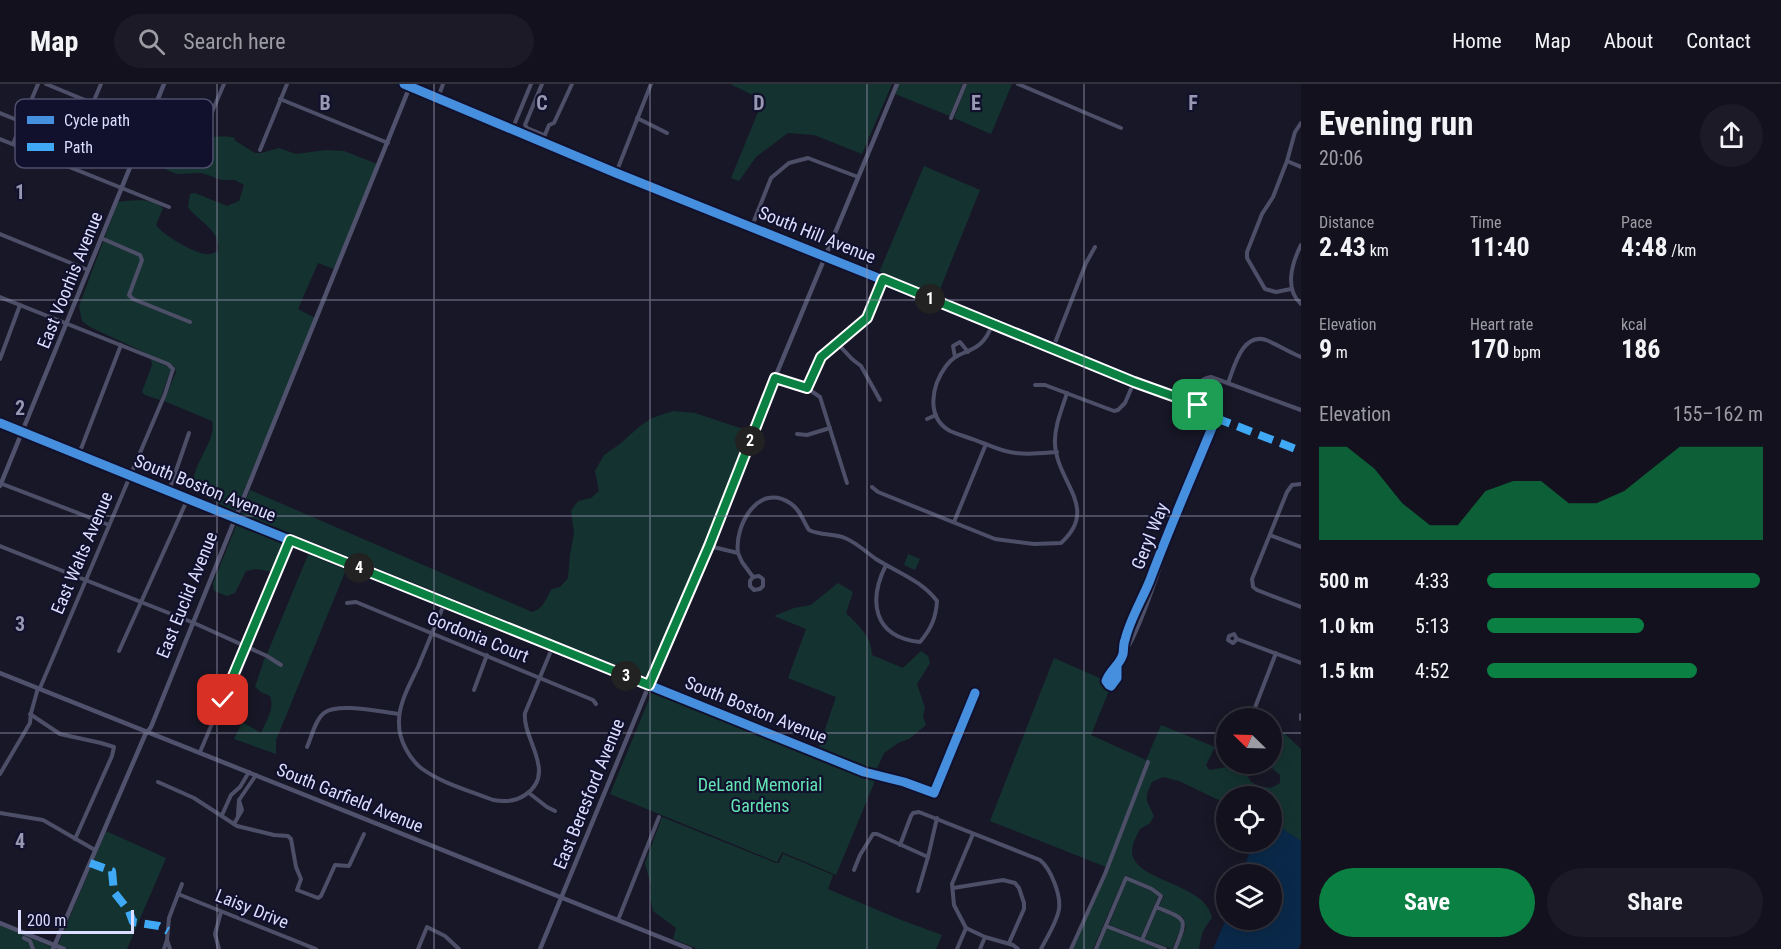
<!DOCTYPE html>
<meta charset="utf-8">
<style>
body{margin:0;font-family:"Roboto Condensed",sans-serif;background:#1b1a26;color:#f1f3f6;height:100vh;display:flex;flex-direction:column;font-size:22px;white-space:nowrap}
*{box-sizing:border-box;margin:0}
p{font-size:20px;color:#9c9da4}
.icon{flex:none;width:33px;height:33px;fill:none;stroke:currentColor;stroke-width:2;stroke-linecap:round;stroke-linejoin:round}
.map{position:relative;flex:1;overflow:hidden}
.drawer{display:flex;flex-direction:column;background:#12111d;width:480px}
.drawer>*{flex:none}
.needle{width:39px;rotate:293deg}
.controls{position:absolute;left:1216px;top:624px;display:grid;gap:12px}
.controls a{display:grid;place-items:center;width:66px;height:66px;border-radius:50%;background:#12111d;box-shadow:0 3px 15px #0003,0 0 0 2px #31313b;font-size:30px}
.scale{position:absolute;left:18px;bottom:15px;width:116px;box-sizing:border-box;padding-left:6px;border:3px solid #ddf;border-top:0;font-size:16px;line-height:21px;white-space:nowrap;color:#ddf;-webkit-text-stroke:4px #12112d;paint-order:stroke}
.pin{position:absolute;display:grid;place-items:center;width:51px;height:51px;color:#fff;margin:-26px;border-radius:12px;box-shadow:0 3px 9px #0006}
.km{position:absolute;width:30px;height:30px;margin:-15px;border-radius:50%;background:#222;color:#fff;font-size:16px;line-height:30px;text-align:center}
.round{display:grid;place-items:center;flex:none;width:63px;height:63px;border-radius:32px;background:#1b1a26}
.overview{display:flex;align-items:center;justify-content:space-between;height:102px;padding:0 18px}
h1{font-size:33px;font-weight:700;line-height:45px}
.metrics{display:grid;grid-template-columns:repeat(3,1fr);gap:9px;height:102px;padding:6px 18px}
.metrics div{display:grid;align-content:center}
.metrics b{font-size:26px;font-weight:700}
.metrics small{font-size:16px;font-weight:400}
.metrics p{font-size:16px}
.chart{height:168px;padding:12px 18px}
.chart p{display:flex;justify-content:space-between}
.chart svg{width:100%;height:108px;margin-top:6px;fill:#0b8043;opacity:.7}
.cta{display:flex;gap:12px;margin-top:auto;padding:12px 18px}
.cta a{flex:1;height:69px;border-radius:36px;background:#0b8043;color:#fff;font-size:24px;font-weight:700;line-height:69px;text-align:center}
.cta a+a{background:#1b1a26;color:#f1f3f6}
ul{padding:0 18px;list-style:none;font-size:20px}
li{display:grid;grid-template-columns:96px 72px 1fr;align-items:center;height:45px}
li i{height:15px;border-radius:8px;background:#0b8043}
header{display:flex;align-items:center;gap:36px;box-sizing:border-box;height:84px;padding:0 30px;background:#12111d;border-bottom:2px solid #31313b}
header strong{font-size:28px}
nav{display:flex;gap:33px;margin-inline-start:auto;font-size:21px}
.search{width:420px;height:54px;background:#1b1a26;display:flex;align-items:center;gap:15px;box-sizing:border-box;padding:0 21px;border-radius:33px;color:#9c9da4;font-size:22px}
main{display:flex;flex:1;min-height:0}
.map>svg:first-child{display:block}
.green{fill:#143330}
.water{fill:#0a294a}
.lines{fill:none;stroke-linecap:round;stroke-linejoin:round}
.street{stroke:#4d4e67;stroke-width:4}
.secondary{stroke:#50526d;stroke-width:4.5}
.quiet{stroke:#3fa9f5;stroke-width:8;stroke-dasharray:15 8;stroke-linecap:butt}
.cycleway-casing{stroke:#12112d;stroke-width:13}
.cycleway{stroke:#468fdf;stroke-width:9}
.route-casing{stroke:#fff;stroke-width:12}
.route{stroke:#0b8043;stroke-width:8}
.grid{fill:none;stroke:#9898b3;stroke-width:1.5;stroke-opacity:0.55}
.labels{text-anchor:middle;stroke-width:4.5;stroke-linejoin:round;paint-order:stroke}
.street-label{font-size:18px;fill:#ddf;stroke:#12112d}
.park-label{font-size:18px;fill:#63e4b3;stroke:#12112d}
.key{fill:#12112d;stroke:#4f4e6c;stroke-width:1.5}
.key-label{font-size:16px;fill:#ddf}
.grid-label{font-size:20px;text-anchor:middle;font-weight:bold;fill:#9898b3;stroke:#12112d;stroke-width:4.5;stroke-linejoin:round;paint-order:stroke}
</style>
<header>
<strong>Map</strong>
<div class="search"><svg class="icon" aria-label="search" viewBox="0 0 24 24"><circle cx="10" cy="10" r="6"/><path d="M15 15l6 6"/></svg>Search here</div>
<nav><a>Home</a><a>Map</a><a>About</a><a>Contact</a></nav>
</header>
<main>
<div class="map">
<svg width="1301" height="865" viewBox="0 0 1301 865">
<rect width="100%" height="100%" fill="#181727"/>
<!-- green -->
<g class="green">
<path d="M730 0H892L862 70 814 51 788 49 756 73 739 97 731 94 763 16Z"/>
<path d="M899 0H962L950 32 895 10Z"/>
<path d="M967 0H1012L991 50 954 34Z"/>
<path d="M176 20 187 36 197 44 199 49C210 56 223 50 235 54L234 56 255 69H261L279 64 296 70 326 66 344 67 377 80 334 185 318 179 298 225 315 234 234 431 231 426 194 406C188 383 218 357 212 337L164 317 176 288 174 282 90 243 82 237 79 222 118 118C133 116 151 114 163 124L156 141C163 151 192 168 205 170 210 171 214 169 218 167 222 147 198 137 188 123L190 110 195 109 227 122 239 117 244 101 235 96H222L202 89 177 90 137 74 140 63 152 45 167 32Z"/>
<path d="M924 82 980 106 936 215 878 191Z"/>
<path d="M151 275 171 284 160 316 145 311 142 308 152 281Z"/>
<path d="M673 327 695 329 749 347 739 377 647 598 350 475 349 478 293 453 291 454 239 433 250 406 532 528C544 525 545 515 552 505L560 503 568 494 570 471 574 449 571 427 578 417 591 414 599 407 595 387 604 371 620 360 640 342 652 334Z"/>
<path d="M238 437 287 457 274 488 256 485 246 487 235 509 227 512 214 507 213 499Z"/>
<path d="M310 466 348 481 276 656V670L234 655 242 638 261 649C266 637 275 625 270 612L261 608 255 603 265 573 282 583 284 581 267 570Z"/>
<path d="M908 470 920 475 915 486 904 481Z"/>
<path d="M838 499 853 508 846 529C859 542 872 553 872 571L903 584 921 567 928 572 930 579 917 600 925 624 923 632 926 641 909 655 898 659 884 669 875 689 818 666 836 613 788 594 806 545 774 532 794 524 811 521Z"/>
<path d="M1054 574 1104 596 1105 600 1110 604 1091 651 1146 676 1161 641 1215 663 1206 681 1209 686 1233 682 1245 688 1251 698 1259 702 1271 704 1280 699V691L1267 680H1272V645L1284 649 1301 665V757L1286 748 1272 733V712H1227V720L1179 697 1163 693 1152 698C1143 717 1147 716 1154 732L1150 739 1140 745C1137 751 1132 760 1132 767 1132 798 1206 798 1212 834 1202 847 1202 849 1199 865H1177L1186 843 1183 833 1159 822 1164 812 1154 804 1125 791 1093 865H1072L1106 783 990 737Z"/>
<path d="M652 608 875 697 836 791 782 768 777 778 610 710Z"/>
<path d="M662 733 776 779H779L783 770 833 791 828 805 901 836 942 851 936 865H698L673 855 676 844 653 827 650 813 651 802 645 779Z"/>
<path d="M106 747 166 774 127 865H69L58 861Z"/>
<path d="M1127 796 1151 807 1158 812 1141 853 1109 841Z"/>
<path d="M1157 826 1180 835 1182 842 1172 865 1145 855Z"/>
<path d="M0 841 52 863 51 865H0Z"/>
<path d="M1107 844 1159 865H1098Z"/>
</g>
<!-- water -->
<path class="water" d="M1280 743 1301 757V859L1298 865H1213L1227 833V836H1272V790H1241L1254 758H1272V744Z"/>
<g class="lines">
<!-- street -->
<g class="street">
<path d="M46 0 92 19"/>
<path d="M542 0 525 41 527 44 544 51"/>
<path d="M1018 0 1121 44"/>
<path d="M438 14 443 0"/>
<path d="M280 15 388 59"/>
<path d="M0 29 22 38"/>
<path d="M637 34 667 49"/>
<path d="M951 34 965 0"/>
<path d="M206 42 224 0"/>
<path d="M512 46 531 0"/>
<path d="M0 55 169 123"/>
<path d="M542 58 549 41 554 39 572 0"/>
<path d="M13 60 38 0"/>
<path d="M260 66 287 0"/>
<path d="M1287 77 1301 83"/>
<path d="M66 82 101 0"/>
<path d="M616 89 651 0"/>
<path d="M752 142 771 94 789 79 808 74 858 93"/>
<path d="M0 150 88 186"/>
<path d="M101 154 140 171 142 176 129 211 133 215 190 238"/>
<path d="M1301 161C1292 179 1284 205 1301 220"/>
<path d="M825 173 1053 264 1134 298 1190 318 1216 334C1194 388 1170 442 1150 496 1142 516 1130 535 1125 556 1123 560 1124 565 1123 570 1120 581 1110 586 1106 597L1109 601 1111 602 1117 594V582"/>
<path d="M1291 205 1276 208 1265 205 1247 174V168L1262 130 1273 113 1287 77 1295 48 1301 39"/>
<path d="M0 213 168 280 173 285 165 310 40 604"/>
<path d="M992 241C980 274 960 262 946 282 932 301 925 333 950 347 959 351 971 354 980 358 992 362 1003 368 1016 369 1029 371 1044 369 1057 368"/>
<path d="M837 259 852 275 861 282 880 316"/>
<path d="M1053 264 1086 179 1095 163"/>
<path d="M955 273 953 262 960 258 968 268"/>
<path d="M0 275 20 221"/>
<path d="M775 294 807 304 820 313 847 399"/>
<path d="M1228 299C1234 284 1242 248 1266 256 1278 261 1289 268 1301 273"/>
<path d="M1035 301H1045L1114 327 1118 326 1125 319 1134 298"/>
<path d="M807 304 821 273 867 234 883 195"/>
<path d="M1190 318C1194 307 1197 295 1211 293L1301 326"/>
<path d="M927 335 936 331"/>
<path d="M797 350 807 351 830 344"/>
<path d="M79 370 121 261"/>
<path d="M0 399 109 441"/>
<path d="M1301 400 1292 401 1287 408 1252 495 1253 503 1257 506 1301 523"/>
<path d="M872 403 878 408 995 455 1034 460 1061 459C1100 424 1057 399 1055 360 1054 343 1062 325 1067 309"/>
<path d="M169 407 189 349"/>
<path d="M954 438 986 360"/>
<path d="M1270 451 1301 463"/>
<path d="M0 462 194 539 267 572 281 581"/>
<path d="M709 462 738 469 742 478 753 493 759 492 763 495V502L760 505 754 506 750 502V497L753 493"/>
<path d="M738 469C734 441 759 398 790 419 800 425 803 437 809 446 821 452 834 449 845 454 857 459 866 468 876 475 898 489 921 496 937 517 936 534 931 545 920 558 873 553 868 517 886 481"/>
<path d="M445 518C436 540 427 561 418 583 410 600 398 620 399 640 399 656 409 674 421 684 441 699 470 707 493 716 504 718 515 718 525 711 558 689 522 655 525 629L553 562"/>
<path d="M347 519 356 518 593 616 596 620"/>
<path d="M1237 555 1233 559 1228 556 1229 552 1234 550 1237 555 1301 579"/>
<path d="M119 567 188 414"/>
<path d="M1123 569C1134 562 1165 473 1166 457"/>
<path d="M649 601 864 688 904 698 934 709 975 609"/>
<path d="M474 606 487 571"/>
<path d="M30 630 60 650 101 659 114 663 112 672 75 755"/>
<path d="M1301 631V635"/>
<path d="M1251 634 1276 569"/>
<path d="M307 663C312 652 315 636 324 629 338 618 381 628 399 630"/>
<path d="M200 668 290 456"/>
<path d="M0 690 30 639 31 629 38 604"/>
<path d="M158 698 194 714 237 742 274 751 288 752 291 755 296 783 301 795 297 806 318 814 321 812 335 781 349 782 364 750"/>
<path d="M529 709 547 723 555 727"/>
<path d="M0 729 43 736 95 766"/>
<path d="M222 731 231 711 240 703 249 688"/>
<path d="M238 731 239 716 256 691"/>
<path d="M234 740 242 726 239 716"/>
<path d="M900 761 911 732 913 729 919 728 1040 776C1051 785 1061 811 1059 825 1057 838 1047 853 1041 865"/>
<path d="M928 773 937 734"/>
<path d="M854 786 860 771 873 750H877L928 773 918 807"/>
<path d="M953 804 1003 796 1015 799 1019 804 1024 819V825L1009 859"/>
<path d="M178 810 316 865"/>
<path d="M618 836 659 733"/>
<path d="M1106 842 1142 856"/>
<path d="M966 844 985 853 1013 861 1018 865"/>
<path d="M24 854 30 857 33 865"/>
<path d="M167 856 169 834 182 800"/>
<path d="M164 865 167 856 170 865"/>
<path d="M219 865 215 850 221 828"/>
<path d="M418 865 427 843 445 852 459 865"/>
<path d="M957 865 966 844 954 821 952 800 973 750"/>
<path d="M980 865 985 853"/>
<path d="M1071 865 1105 790 1148 678"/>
<path d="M1096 865 1126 794 1152 805 1161 812 1156 823"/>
<path d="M1165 865 1142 856 1156 823C1187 836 1188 833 1175 865"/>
</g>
<!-- secondary -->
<g class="secondary">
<path d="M404 0 616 89 825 173"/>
<path d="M0 339 649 601"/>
<path d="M0 402 164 0"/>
<path d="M0 589 690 865"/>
<path d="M0 839 64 865"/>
<path d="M53 865 145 651 151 643 410 2"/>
<path d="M540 865 649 601 709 462 776 291 897 0"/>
</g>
<!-- quiet -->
<g class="quiet">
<path d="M1216 334 1301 367"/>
<path d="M90 779 112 787 114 808 129 827 133 838 159 842 168 847"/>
</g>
<!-- cycleway casing -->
<g class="cycleway-casing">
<g id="cycleway">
<path d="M404 0 616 89 1053 264 1134 298 1190 318 1216 334C1194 388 1170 442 1150 496 1142 516 1130 535 1125 556 1123 560 1124 565 1123 570 1120 581 1110 586 1106 597L1109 601 1111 602 1117 594V582"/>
<path d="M0 339 864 688 904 698 934 709 975 609"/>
</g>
</g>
<!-- cycleway -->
<use href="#cycleway" class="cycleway"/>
</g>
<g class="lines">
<!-- route casing -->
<g class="route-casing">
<path id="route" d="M223 616 290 456 649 601 709 462 775 294 807 304 821 273 867 234 883 195 1134 298 1198 321"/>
</g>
<!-- route -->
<use href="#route" class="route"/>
</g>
<!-- grid -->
<path class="grid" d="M217 0V865M434 0V865M650 0V865M867 0V865M1084 0V865M0 216H1301M0 432H1301M0 649H1227M1272 649H1301"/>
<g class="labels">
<!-- street labels -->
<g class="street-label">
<text transform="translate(817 151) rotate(22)" y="6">South Hill Avenue</text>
<text transform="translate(70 196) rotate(-68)" y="6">East Voorhis Avenue</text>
<text transform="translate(205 404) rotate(22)" y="6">South Boston Avenue</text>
<text transform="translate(1150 452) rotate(-68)" y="6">Geryl Way</text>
<text transform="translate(82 469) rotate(-67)" y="6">East Walts Avenue</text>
<text transform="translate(187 511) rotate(-68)" y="6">East Euclid Avenue</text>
<text transform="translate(478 553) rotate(22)" y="6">Gordonia Court</text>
<text transform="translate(756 626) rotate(22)" y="6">South Boston Avenue</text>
<text transform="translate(589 710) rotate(-68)" y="6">East Beresford Avenue</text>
<text transform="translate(350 714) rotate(22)" y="6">South Garfield Avenue</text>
<text transform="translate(252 825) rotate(22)" y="6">Laisy Drive</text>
</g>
<!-- park labels -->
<g class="park-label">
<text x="760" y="707">DeLand Memorial<tspan x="760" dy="21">Gardens</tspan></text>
</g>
</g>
<!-- legend -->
<rect x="15" y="15" width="198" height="69" rx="9" class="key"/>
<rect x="27" y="32" width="27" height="8" fill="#468fdf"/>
<rect x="27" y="59" width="27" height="8" fill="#3fa9f5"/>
<g class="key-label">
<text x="64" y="42">Cycle path</text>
<text x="64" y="69">Path</text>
</g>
<g class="grid-label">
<text x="325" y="26">B</text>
<text x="542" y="26">C</text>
<text x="759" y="26">D</text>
<text x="976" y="26">E</text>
<text x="1193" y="26">F</text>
<text x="20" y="115">1</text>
<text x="20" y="331">2</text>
<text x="20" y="547">3</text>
<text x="20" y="764">4</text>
</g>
</svg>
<div class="controls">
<a><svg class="needle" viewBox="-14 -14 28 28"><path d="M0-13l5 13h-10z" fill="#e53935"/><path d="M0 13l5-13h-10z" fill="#9c9da4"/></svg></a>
<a><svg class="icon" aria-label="locate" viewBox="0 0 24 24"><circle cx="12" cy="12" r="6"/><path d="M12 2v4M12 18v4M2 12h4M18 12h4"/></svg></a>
<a><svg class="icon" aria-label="layers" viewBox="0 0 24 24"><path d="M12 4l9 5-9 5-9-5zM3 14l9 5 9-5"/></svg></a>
</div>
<div class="scale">200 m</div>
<div class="pin" style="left:1198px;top:321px;background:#1e9e55"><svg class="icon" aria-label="arrive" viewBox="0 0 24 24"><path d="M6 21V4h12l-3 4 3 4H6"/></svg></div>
<div class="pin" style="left:223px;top:616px;background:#d93025"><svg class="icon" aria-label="check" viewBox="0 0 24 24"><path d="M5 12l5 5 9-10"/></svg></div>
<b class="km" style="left:930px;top:215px">1</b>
<b class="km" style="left:750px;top:357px">2</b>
<b class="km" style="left:626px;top:592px">3</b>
<b class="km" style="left:359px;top:484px">4</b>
</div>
<section class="drawer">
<div class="overview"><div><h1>Evening run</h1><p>20:06</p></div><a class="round"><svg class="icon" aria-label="share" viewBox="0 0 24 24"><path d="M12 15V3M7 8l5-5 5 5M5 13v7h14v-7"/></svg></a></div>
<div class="metrics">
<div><p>Distance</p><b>2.43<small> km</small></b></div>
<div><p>Time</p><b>11:40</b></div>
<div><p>Pace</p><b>4:48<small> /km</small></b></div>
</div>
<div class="metrics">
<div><p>Elevation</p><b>9<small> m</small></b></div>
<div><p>Heart rate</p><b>170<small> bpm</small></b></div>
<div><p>kcal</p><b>186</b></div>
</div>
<div class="chart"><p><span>Elevation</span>155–162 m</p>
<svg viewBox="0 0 160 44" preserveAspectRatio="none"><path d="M0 44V6L10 6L20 15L30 29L40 38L50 38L60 24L70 20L80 20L90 29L100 29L110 24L120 15L130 6L140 6L150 6L160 6V44z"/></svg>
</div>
<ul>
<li><b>500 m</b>4:33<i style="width:99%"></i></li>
<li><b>1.0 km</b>5:13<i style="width:57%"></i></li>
<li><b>1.5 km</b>4:52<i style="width:76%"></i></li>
</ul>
<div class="cta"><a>Save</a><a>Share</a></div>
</section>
</main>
